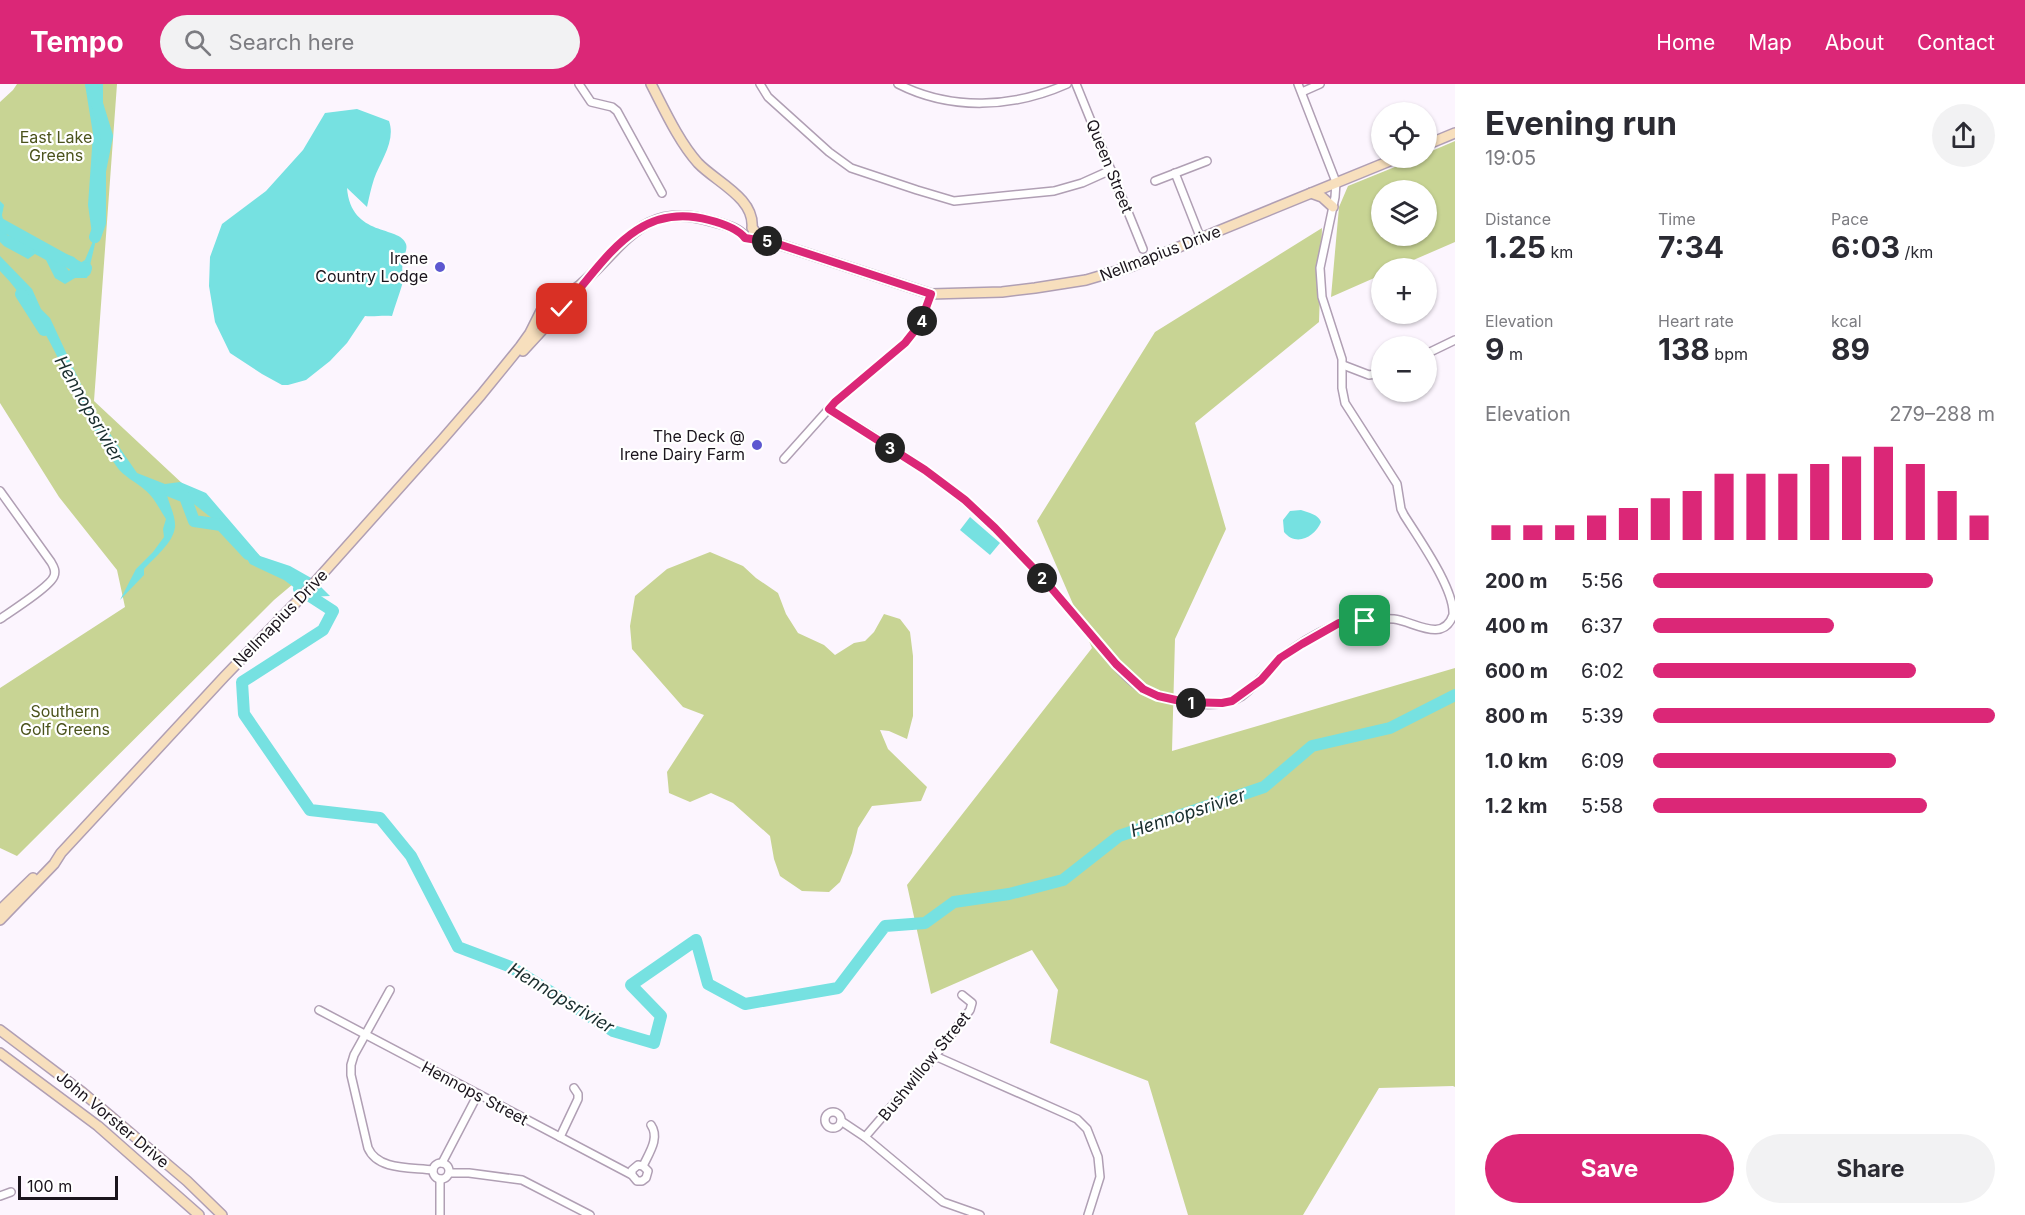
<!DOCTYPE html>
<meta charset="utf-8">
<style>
body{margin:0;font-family:Inter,sans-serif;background:#f2f2f3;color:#2b2b33;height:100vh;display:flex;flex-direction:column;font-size:22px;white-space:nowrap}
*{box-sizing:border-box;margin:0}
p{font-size:20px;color:#7c7c81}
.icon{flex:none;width:33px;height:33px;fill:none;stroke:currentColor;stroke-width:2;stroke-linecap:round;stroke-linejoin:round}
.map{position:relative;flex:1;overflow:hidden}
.details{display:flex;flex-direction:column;background:#fff;width:570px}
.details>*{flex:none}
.buttons{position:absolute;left:1371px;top:18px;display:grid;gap:12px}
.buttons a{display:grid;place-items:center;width:66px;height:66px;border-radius:50%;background:#fff;box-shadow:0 2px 4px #0004;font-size:30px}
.scale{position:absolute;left:18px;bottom:15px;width:100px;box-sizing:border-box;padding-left:6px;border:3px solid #1b151d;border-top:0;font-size:16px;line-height:21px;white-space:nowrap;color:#1b151d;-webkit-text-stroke:4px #fff;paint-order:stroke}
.pin{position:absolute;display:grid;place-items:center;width:51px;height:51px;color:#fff;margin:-26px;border-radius:12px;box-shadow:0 3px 9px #0006}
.km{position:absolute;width:30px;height:30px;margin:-15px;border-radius:50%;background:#222;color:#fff;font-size:16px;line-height:30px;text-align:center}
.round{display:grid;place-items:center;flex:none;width:63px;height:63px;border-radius:32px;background:#f2f2f3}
.overview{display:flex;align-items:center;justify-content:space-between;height:102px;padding:0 30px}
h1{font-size:33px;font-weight:700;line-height:45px}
.stats{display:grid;grid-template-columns:repeat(3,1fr);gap:9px;height:102px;padding:6px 30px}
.stats div{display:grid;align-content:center}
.stats b{font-size:30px;font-weight:700}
.stats small{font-size:16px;font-weight:400}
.stats p{font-size:16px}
.chart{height:168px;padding:12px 30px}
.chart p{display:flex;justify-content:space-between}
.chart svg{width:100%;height:108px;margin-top:6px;stroke:#db2777;stroke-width:6}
.cta{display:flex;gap:12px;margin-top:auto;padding:12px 30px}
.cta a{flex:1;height:69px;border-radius:36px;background:#db2777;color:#fff;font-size:24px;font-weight:700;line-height:69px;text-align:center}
.cta a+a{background:#f2f2f3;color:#2b2b33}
ul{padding:0 30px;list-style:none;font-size:20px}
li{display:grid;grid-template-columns:96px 72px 1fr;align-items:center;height:45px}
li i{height:15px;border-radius:8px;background:#db2777}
header{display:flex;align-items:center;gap:36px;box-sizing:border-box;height:84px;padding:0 30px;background:#db2777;color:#fff}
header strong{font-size:28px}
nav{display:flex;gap:33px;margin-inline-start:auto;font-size:21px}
.search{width:420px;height:54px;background:#f2f2f3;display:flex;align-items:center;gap:15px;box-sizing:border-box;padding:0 21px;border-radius:33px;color:#7c7c81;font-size:22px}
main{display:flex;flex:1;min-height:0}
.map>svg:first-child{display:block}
.green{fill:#c8d494;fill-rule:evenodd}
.water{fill:#76e1e1}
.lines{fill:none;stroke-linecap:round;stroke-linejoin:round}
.river{stroke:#76e1e1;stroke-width:12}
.street-casing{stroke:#b09fb4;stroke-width:10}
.secondary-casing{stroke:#b09fb4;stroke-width:12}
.street{stroke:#fff;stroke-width:7}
.secondary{stroke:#f7dfbd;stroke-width:9}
.route-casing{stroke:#fff;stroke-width:12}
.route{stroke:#db2777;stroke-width:8}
.poi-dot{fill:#5d58d0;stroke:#fff;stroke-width:2}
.labels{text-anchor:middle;stroke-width:4.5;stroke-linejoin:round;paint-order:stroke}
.park-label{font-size:16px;fill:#4b531c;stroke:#fff}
.street-label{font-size:16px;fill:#1b151d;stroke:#fff}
.poi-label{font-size:16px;fill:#1b151d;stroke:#fff;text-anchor:end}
.water-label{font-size:18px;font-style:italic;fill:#192d2d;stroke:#fff}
</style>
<header>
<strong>Tempo</strong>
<div class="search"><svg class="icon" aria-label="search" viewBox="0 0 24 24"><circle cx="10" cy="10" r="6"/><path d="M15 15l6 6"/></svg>Search here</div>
<nav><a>Home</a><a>Map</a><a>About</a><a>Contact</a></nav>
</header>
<main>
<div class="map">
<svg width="1455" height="1131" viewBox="0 0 1455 1131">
<rect width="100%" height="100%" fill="#fcf5fe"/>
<!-- green -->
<g class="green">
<path d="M17 0H117L94 317 260 472 293 500 274 516 17 772 0 764V604L125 523 117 486 59 413 0 319V18L13 6Z"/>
<path d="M1455 57V158L1395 184H1382L1381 191 1331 213 1339 123 1348 102 1417 74H1426L1427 69ZM1426 106V152H1382V106Z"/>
<path d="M1322 144 1319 238 1195 339 1226 445 1175 555 1172 667 1455 584V1003L1453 1002 1379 1004 1303 1131H1188L1148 997 1050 959 1058 906 1032 866 931 910 907 801 1092 564 1037 437 1155 248Z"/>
<path d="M710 468 743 482 756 494 778 509 786 530 798 549 824 561 835 571 854 559 865 557 874 548 884 530 900 535 910 548 913 572V632L907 655 889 647 880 646 888 665 927 703 921 717 872 722 858 744 852 769 840 798 829 808 802 807 780 792 774 775 770 752 733 719 711 709 690 718 669 709 667 688 704 631 683 623 632 565 630 542 635 512 667 485Z"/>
</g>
<!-- water -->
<g class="water">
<path d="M85 0H103V24L106 37 103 57 100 139 87 194H75L65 200 55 194 46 176 35 170 28 175 4 162 0 158V110V117L4 121 2 131 7 151C17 155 32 156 40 160 47 163 51 166 58 167L55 173 59 175 69 187 73 181V176L67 174 66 170 74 173 80 179 85 176 93 157 88 121 93 50Z"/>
<path d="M357 25 389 37C396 57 381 76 374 95 371 104 369 114 367 123L347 104C351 154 400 141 406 160 408 166 403 172 403 178 401 186 404 194 402 201 399 211 395 222 392 232 382 231 374 233 365 232L347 259 330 277 306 296 288 301H282L262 290 230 269 215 238 209 202 210 173 222 140 266 107 303 66 325 29Z"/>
<path d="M0 172 32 205 41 225 50 234 91 322 137 389 165 400 180 398 206 409 260 472 290 482 313 495 330 512 307 513 284 496 250 480 238 460 223 443 185 413 167 411C169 420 176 433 175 443 173 459 155 473 144 485V491L120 516 136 485 153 468 164 453 163 445 166 435C160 426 154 413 145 406 136 398 123 392 117 383 73 321 54 242 0 187Z"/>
<path d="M1301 426C1309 429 1318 430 1321 438 1315 453 1296 463 1284 448L1283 436 1290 427Z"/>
<path d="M970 433 1000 459 990 471 960 446Z"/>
</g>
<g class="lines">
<!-- river -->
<g class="river">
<path d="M91 0 107 52 100 87V139L95 153"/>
<path d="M0 140 85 187 86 184"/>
<path d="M21 210 44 246"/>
<path d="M170 407 185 413 194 437 221 441 248 470"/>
<path d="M299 505 333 527 323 546 242 598 244 630 310 726 380 734 411 772 458 863 511 883 613 947 654 959 661 932 631 901 696 856 708 900 745 920 838 904 885 842 925 839 954 818 1009 810 1063 796 1119 752 1264 703 1312 662 1390 644 1455 611"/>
</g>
<!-- street casing -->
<g class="street-casing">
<g id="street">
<path d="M579 0 591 18 612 23 617 27 662 109"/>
<path d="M760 0 768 13 829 68 851 84 917 106 954 117 1054 107 1082 99 1111 86"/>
<path d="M898 0C951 27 1013 24 1067 0"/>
<path d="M1076 0 1143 165"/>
<path d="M1302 8 1320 0"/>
<path d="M1175 89 1201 155"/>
<path d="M1155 97 1207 77"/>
<path d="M1426 270 1455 256"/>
<path d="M1343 281 1369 291 1382 289"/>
<path d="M829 325C887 360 946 396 995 444 1030 478 1061 515 1092 552 1106 569 1126 597 1146 607 1170 618 1218 628 1242 612 1257 601 1267 586 1281 574 1296 561 1317 549 1335 541 1345 537 1382 534 1394 535 1413 537 1443 560 1453 531 1455 505 1417 452 1404 431L1401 425 1397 400 1345 319 1342 304V275L1322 213 1320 184 1335 113 1336 98 1298 0"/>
<path d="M784 375 835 318 905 259 920 240 931 210"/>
<path d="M0 407 51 478C54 483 56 487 54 492 51 502 10 528 0 535"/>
<path d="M390 906 354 971 351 981V991L368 1064C378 1087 412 1083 433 1086"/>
<path d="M319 926 632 1091 637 1097H642L646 1094 648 1087 643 1082 638 1081 632 1086V1091"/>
<path d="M935 972 1064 1029 1077 1035 1087 1045 1098 1073 1100 1093 1088 1131"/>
<circle cx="833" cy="1036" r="8"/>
<path d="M841 1037 865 1053 943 1118 980 1131"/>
<path d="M560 1053 578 1015V1010L574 1004"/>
<path d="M865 1053 935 972 970 926 972 919 962 911"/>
<path d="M442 1079 478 1010"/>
<circle cx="441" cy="1087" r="8"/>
<path d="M643 1082C649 1069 660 1054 651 1041"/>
<path d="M449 1089H469L522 1096 590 1131"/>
<path d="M440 1095V1131"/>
<path d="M0 1112 11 1108"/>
</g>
</g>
<!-- secondary casing -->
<g class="secondary-casing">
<g id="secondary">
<path d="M651 0C664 25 679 58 698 79 716 98 755 114 752 144"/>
<path d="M1426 61 1455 49"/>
<path d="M1311 109 1322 113 1333 123"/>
<path d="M751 153 775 159 931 210 1002 208 1035 204 1086 196 1130 183 1397 74"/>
<path d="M553 234 571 214"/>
<path d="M523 267 546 242"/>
<path d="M0 826 33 794"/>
<path d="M0 836 54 780 61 769 224 593 308 506 442 356 481 311 520 263 530 249 541 227C556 223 566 211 579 202 623 165 641 116 711 137 719 139 736 144 741 149 744 151 745 153 748 154L753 152 754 146"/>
<path d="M0 946 82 1008 187 1097 222 1131"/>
<path d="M0 969 98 1042 199 1131"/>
</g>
</g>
<!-- street -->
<use href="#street" class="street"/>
<!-- secondary -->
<use href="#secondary" class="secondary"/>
</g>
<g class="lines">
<!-- route casing -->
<g class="route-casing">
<path id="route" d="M562 225C604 180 635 116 709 136 721 139 738 145 745 154L775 159 931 210 920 240 905 259 835 318 829 325 925 386 965 416 995 444 1041 492 1116 580 1143 605 1158 612 1185 618 1222 619 1232 617 1261 596 1280 574 1302 560 1339 539 1365 537"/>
</g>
<!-- route -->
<use href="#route" class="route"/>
</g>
<!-- markers -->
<g class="poi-dot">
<circle cx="440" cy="183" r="6"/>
<circle cx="757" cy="361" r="6"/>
</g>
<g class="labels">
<!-- park labels -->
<g class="park-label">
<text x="56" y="59">East Lake<tspan x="56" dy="18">Greens</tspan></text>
<text x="65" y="633">Southern<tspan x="65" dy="18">Golf Greens</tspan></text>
</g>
<!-- street labels -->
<g class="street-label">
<text transform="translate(1110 82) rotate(68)" y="6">Queen Street</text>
<text transform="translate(1160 169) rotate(-21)" y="6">Nellmapius Drive</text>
<text transform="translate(280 534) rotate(-46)" y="6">Nellmapius Drive</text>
<text transform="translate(924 982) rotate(-51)" y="6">Bushwillow Street</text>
<text transform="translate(475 1009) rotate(28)" y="6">Hennops Street</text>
<text transform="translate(113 1035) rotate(40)" y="6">John Vorster Drive</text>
</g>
<!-- poi labels -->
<g class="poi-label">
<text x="428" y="180">Irene<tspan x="428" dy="18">Country Lodge</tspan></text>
<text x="745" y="358">The Deck @<tspan x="745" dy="18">Irene Dairy Farm</tspan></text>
</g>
<!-- water labels -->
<g class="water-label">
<text transform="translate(89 325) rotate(60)" y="6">Hennopsrivier</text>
<text transform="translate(1188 729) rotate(-18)" y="6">Hennopsrivier</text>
<text transform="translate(561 914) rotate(31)" y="6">Hennopsrivier</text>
</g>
</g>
</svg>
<div class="buttons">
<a><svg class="icon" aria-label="locate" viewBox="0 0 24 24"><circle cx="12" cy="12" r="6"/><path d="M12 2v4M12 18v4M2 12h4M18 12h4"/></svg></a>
<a><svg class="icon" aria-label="layers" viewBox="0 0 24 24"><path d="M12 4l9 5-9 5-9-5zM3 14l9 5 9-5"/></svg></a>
<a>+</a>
<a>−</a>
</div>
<div class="scale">100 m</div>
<div class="pin" style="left:1365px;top:537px;background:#1e9e55"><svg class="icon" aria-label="arrive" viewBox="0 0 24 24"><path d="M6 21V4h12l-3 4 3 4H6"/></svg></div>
<div class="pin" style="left:562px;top:225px;background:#d93025"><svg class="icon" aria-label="check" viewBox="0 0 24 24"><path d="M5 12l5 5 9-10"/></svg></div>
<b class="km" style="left:1191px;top:619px">1</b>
<b class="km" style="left:1042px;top:494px">2</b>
<b class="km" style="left:890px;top:364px">3</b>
<b class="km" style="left:922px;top:237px">4</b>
<b class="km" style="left:767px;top:157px">5</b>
</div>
<section class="details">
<div class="overview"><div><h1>Evening run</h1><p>19:05</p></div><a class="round"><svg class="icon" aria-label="share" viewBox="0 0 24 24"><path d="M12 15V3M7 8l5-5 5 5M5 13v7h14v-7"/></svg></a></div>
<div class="stats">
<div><p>Distance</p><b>1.25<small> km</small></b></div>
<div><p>Time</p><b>7:34</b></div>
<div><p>Pace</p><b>6:03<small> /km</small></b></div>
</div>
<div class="stats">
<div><p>Elevation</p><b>9<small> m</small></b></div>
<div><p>Heart rate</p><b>138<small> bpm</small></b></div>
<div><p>kcal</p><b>89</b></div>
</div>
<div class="chart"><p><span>Elevation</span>279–288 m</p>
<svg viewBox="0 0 160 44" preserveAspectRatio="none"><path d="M5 44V38M15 44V38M25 44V38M35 44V34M45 44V31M55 44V27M65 44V24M75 44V17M85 44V17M95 44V17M105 44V13M115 44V10M125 44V6M135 44V13M145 44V24M155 44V34"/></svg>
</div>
<ul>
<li><b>200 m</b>5:56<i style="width:82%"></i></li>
<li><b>400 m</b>6:37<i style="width:53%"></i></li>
<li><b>600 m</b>6:02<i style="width:77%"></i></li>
<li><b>800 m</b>5:39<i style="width:100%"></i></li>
<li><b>1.0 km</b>6:09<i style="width:71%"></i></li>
<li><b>1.2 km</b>5:58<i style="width:80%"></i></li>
</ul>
<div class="cta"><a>Save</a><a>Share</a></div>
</section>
</main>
